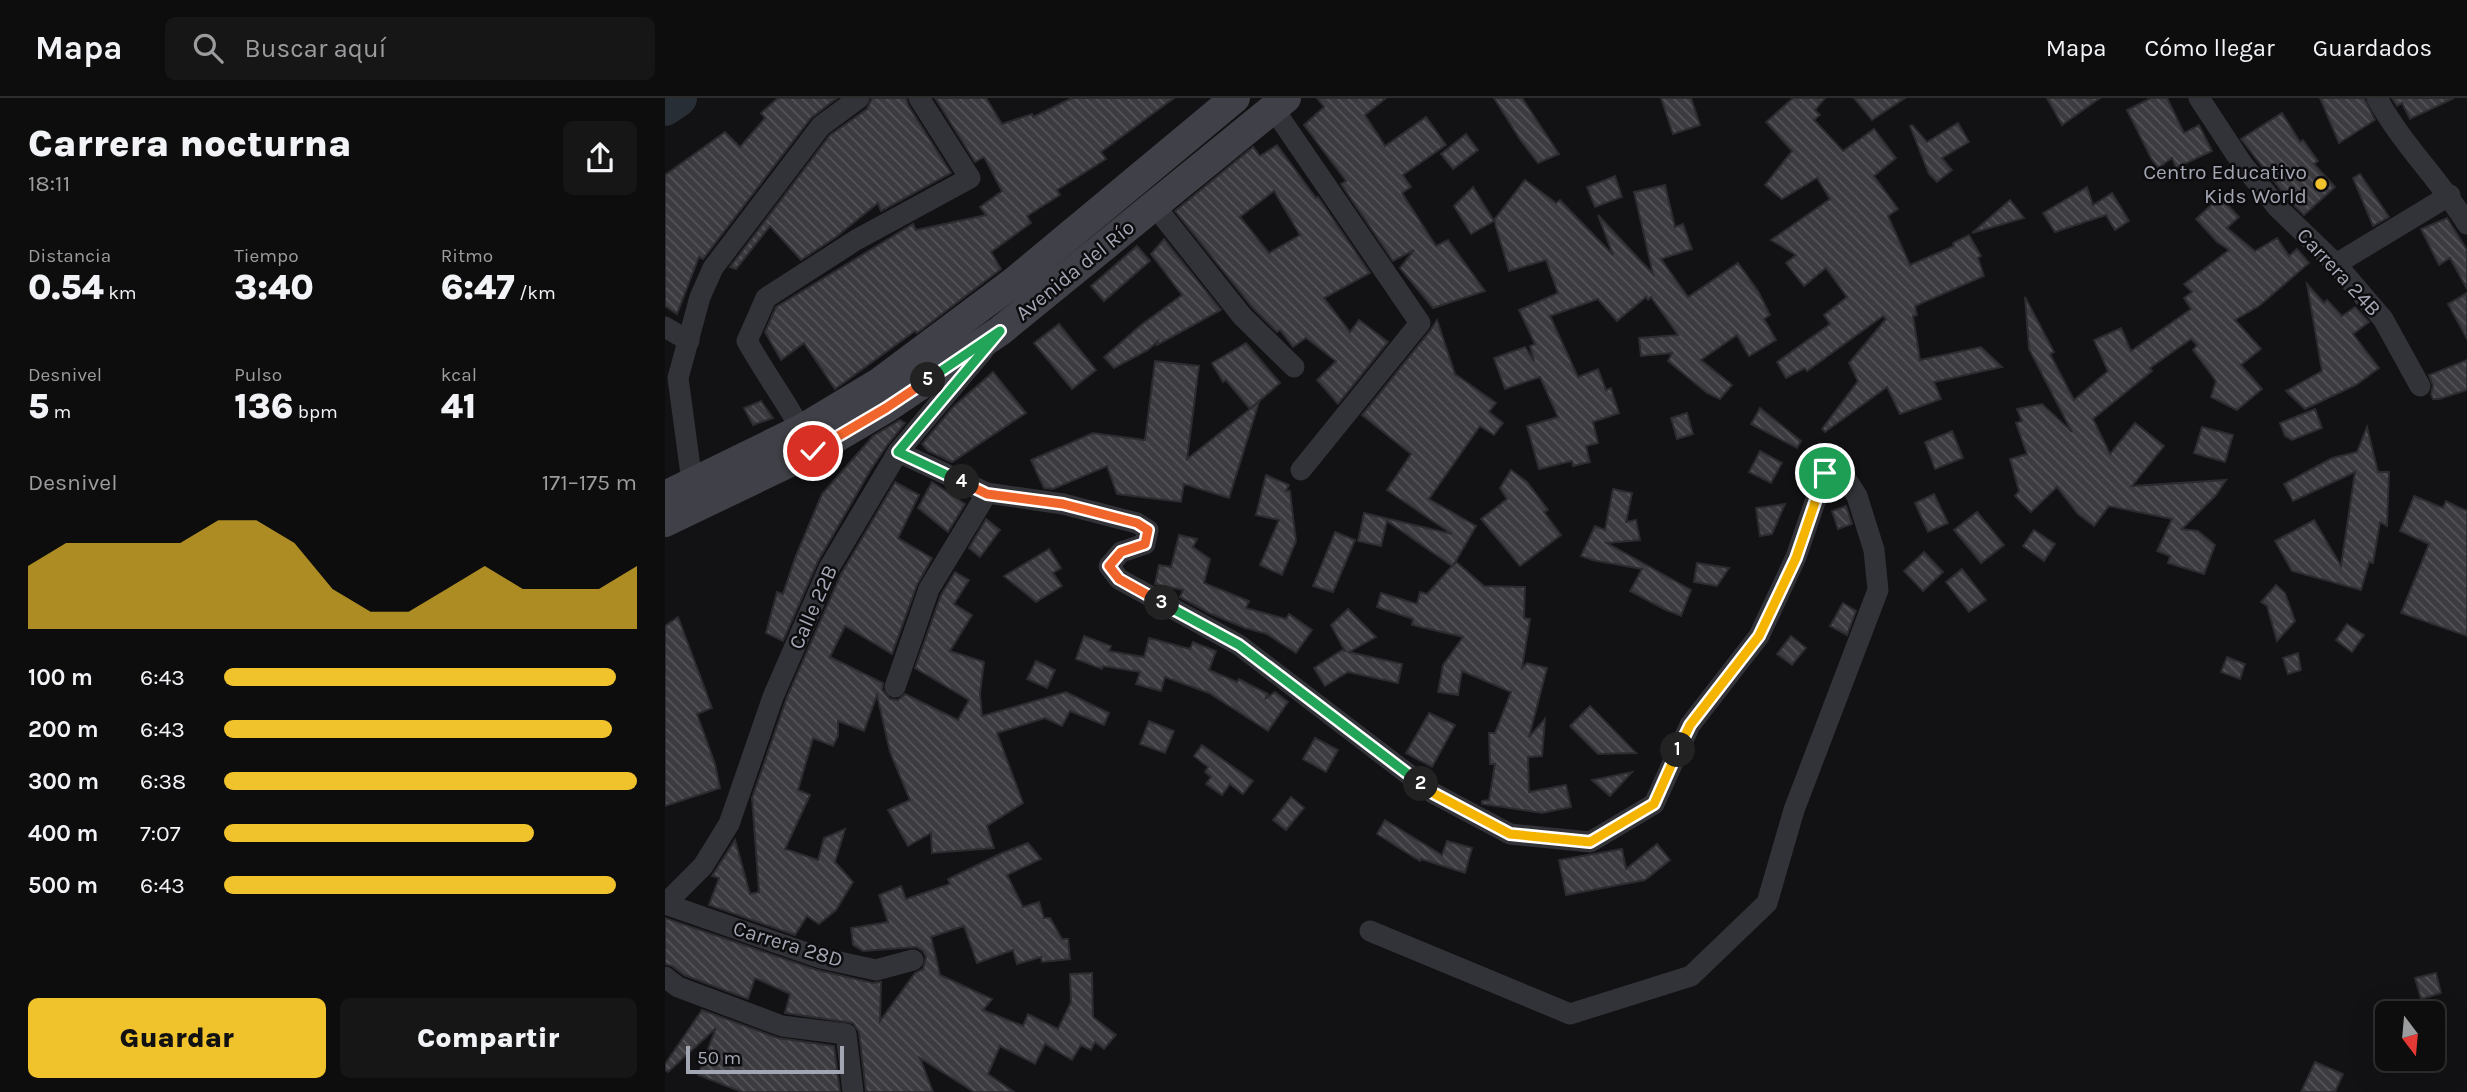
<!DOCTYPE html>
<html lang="es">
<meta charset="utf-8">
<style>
body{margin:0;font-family:Karla,sans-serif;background:#171617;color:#f1f3f6;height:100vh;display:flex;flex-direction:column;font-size:26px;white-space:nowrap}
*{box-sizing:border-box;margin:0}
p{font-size:23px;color:#9b9c9e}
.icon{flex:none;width:38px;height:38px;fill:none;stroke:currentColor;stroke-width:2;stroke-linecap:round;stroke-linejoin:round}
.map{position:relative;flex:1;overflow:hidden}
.drawer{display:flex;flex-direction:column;background:#0e0d0e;width:665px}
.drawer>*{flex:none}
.needle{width:46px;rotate:164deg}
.fabs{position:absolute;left:1710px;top:903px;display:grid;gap:14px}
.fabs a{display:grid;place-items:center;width:70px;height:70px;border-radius:10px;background:#0e0d0e;box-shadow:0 7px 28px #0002,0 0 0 2px #2e2d2e;font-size:35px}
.scale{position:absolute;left:21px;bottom:18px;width:158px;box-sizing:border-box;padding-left:7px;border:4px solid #a3a6b3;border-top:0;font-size:19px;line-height:24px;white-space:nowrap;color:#a3a6b3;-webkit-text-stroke:5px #0d0c0e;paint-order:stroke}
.pin{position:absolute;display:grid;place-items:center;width:60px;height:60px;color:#fff;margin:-30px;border:4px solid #fff;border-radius:50%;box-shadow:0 2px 7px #0007}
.km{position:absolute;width:35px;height:35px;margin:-18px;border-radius:50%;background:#222;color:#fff;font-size:19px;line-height:35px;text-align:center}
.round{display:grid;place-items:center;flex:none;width:74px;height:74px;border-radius:10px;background:#171617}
.head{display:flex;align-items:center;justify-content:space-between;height:119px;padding:0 28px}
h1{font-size:38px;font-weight:800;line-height:52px}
.metrics{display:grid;grid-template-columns:repeat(3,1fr);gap:10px;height:119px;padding:7px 28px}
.metrics div{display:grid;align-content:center}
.metrics b{font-size:35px;font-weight:800}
.metrics small{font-size:19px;font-weight:400}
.metrics p{font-size:19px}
.chart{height:196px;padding:14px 28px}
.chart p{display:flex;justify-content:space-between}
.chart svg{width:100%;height:126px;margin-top:7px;fill:#f0c22c;opacity:.7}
.cta{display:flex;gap:14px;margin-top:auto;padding:14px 28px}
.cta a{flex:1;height:80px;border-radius:10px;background:#f0c22c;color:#111;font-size:28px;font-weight:800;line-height:80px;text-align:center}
.cta a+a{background:#171617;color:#f1f3f6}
ul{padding:0 28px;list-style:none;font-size:23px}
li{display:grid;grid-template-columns:112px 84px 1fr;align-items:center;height:52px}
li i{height:18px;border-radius:9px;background:#f0c22c}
header{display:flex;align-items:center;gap:42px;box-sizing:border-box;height:98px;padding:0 35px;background:#0e0d0e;border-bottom:2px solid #2e2d2e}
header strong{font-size:33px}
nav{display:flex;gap:38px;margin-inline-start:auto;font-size:24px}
.search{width:490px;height:63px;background:#171617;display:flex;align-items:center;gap:18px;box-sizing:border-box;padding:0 24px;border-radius:10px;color:#9b9c9e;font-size:26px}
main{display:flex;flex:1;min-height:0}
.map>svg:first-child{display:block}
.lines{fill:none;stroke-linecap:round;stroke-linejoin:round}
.river{stroke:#282e36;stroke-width:38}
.building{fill:url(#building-back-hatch);stroke:#2c2b2f;stroke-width:2;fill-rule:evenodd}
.minor{stroke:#323338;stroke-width:21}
.secondary{stroke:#404148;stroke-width:30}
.split-1-casing{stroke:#fff;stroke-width:14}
.split-2-casing{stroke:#fff;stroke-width:14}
.split-3-casing{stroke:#fff;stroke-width:14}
.split-4-casing{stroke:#fff;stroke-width:14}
.split-5-casing{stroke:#fff;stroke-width:14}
.split-6-casing{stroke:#fff;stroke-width:14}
.split-1{stroke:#f5b400;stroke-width:9}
.split-2{stroke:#f5b400;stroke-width:9}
.split-3{stroke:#22a559;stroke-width:9}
.split-4{stroke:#f0652b;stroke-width:9}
.split-5{stroke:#22a559;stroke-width:9}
.split-6{stroke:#f0652b;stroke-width:9}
.poi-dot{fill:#f0c22c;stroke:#0d0c0e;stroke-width:2.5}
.labels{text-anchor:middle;stroke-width:5;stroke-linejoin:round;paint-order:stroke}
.poi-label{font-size:21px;fill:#a3a6b3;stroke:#0d0c0e;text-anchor:end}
.street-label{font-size:21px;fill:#a3a6b3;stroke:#0d0c0e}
</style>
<header>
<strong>Mapa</strong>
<div class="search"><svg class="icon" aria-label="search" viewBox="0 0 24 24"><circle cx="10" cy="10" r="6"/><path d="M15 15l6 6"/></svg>Buscar aquí</div>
<nav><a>Mapa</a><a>Cómo llegar</a><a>Guardados</a></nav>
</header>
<main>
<section class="drawer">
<div class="head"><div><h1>Carrera nocturna</h1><p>18:11</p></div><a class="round"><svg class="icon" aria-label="share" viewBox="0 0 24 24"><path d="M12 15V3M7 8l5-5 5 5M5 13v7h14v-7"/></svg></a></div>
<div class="metrics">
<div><p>Distancia</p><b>0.54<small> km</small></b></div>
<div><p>Tiempo</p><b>3:40</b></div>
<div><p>Ritmo</p><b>6:47<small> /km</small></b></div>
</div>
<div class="metrics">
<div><p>Desnivel</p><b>5<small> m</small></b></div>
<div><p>Pulso</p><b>136<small> bpm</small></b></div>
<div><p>kcal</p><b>41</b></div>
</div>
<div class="chart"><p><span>Desnivel</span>171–175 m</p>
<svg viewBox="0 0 160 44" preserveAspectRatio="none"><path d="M0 44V22L10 14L20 14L30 14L40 14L50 6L60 6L70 14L80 30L90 38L100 38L110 30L120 22L130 30L140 30L150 30L160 22V44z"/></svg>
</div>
<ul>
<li><b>100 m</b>6:43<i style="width:95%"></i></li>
<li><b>200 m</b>6:43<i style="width:94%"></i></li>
<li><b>300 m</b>6:38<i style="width:100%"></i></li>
<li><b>400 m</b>7:07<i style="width:75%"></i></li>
<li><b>500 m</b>6:43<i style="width:95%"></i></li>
</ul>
<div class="cta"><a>Guardar</a><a>Compartir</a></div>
</section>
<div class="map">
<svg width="1802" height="994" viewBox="0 0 1802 994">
<defs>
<pattern id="building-back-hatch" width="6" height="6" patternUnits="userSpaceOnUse" patternTransform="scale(1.75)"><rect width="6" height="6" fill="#3c3b40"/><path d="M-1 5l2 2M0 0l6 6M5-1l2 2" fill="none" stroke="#555459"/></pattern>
</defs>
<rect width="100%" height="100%" fill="#121113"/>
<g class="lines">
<!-- river -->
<path class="river" d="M0 9 13 0"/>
</g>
<!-- building -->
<g class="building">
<path d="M113 0H172L146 20 38 161 34 159 12 216 0 208V77L60 34 75 49 100 20 96 15Z"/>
<path d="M207 0H241L243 7 286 75 216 113 213 105 171 139 136 162 105 128 71 171 65 169 165 37 202 11Z"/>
<path d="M270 0H321L337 26 367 16 368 19 407 0H509L436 54 441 61 392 92 395 97 362 118 366 125 326 154 336 171 252 235 250 233 170 291 139 245 116 262 100 234 111 209 248 126 251 132 321 117 315 109 337 93 319 59 310 64Z"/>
<path d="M652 0H721L700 17 720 48 761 19 781 47 738 77 746 89 737 95 771 148 783 142 820 193 768 210 735 170 749 152 728 163 676 86 681 83 639 27 659 9Z"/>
<path d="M829 0H857L894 56 873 65 856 43Z"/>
<path d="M996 0H1026L1035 27 1008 36Z"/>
<path d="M1128 0H1160L1150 12 1155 17 1149 22 1178 53 1209 31 1231 60 1209 78 1233 111 1223 118 1245 167 1289 148 1288 145 1304 137 1316 158 1313 160 1319 178 1250 208 1252 217 1248 218 1255 262 1316 249 1337 269 1269 284 1276 301 1235 316 1222 289 1160 334 1157 331 1193 283 1184 265 1221 221 1218 218 1142 273 1140 270 1121 280 1112 264 1165 226 1159 217 1182 199 1161 170 1139 188 1121 165 1131 157 1106 142 1165 101 1152 80 1117 101 1100 87 1127 53 1101 24Z"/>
<path d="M1189 0H1240L1207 22Z"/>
<path d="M1382 0H1435L1397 27Z"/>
<path d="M1486 0H1502L1519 35 1534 27 1547 53 1511 70 1507 60 1493 70 1486 60 1462 12Z"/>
<path d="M1655 0H1699L1710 22 1674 45Z"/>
<path d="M1727 0H1789L1745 21 1737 5 1732 8Z"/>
<path d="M1617 15 1635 44 1638 42 1653 63 1649 66 1670 89 1639 117 1623 101 1576 41Z"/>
<path d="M1293 25 1304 44 1277 60 1287 72 1272 84 1264 76 1245 28 1247 27 1262 44Z"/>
<path d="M801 36 813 52 788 71 776 56Z"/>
<path d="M612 47 651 100 653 99 705 175 659 200 685 234 694 222 723 244 673 306 652 282 671 263 641 240 628 249 615 232 612 234 587 209 510 113 588 49 595 58ZM609 93 635 137 604 155 575 119Z"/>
<path d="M1695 76 1724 119 1708 128 1688 80Z"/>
<path d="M950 78 957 99 930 109 922 89Z"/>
<path d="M860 82 891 105 895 102 948 157 933 117 988 176 969 94 1000 87 1010 129 1018 126 1027 151 996 161 1023 199 1073 165 1093 193 1105 217 1099 221 1111 242 1084 258 1072 237 1036 262 1067 287 1055 301 1042 295 1003 263 1007 255 976 258 974 240 1013 237 986 199 983 202 981 199 952 223 933 201 885 218 913 279 933 271 941 292 946 290 954 315 928 324 933 345 921 348 925 364 908 368 907 363 874 371 862 328 893 319 875 279 840 291 829 260 860 249 869 263 865 248 870 246 854 212 893 195 881 162 844 173 829 122Z"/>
<path d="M808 89 829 123 806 136 789 108Z"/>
<path d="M1422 89 1428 107 1447 95 1464 123 1450 132 1441 117 1390 134 1378 115Z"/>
<path d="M1555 99 1574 119 1562 130 1590 153 1612 140 1624 158 1632 151 1644 165 1594 208 1570 222 1596 251 1576 267 1597 291 1572 312 1546 299 1551 283 1528 252 1532 247 1526 241 1485 270 1487 273 1428 321 1445 356 1470 325 1499 348 1467 388 1561 382 1551 397 1517 431 1533 433 1550 447 1539 476 1503 465 1505 458 1492 453 1507 421 1444 408 1429 428 1413 416 1392 389 1366 414 1350 398 1354 393 1345 361 1362 356 1351 325 1357 323 1352 311 1377 306 1407 334 1364 251 1360 199 1389 254 1385 256 1409 302 1443 273 1429 242 1456 230 1466 253 1526 211 1519 200 1527 194 1519 186 1564 152 1552 144 1531 121Z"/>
<path d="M1345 102 1359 120 1307 135Z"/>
<path d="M1782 120 1802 152V191L1785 160 1774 167 1756 131Z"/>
<path d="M499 141 556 212 492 247 493 243 483 252 449 270 439 259 476 227 517 197 486 156Z"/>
<path d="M472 148 485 163 439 203 426 188Z"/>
<path d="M1642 186 1659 205 1662 202 1677 218 1690 209 1704 224 1688 236 1714 270 1691 287 1640 311 1621 293 1657 273Z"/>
<path d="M1802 195V241L1783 206Z"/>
<path d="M772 222 790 276 831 305 824 314 838 325 829 337 815 328 764 401 811 428 788 468 791 464 819 488 860 489 859 520 865 521 857 570 862 565 882 570 864 639 880 621 877 658 863 659 864 694 901 687 906 709 877 715 817 706V703L824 702 830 666H825L824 635H830L846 594 797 573 793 597 773 594 778 567 798 539 747 527 748 521 712 509 716 495 752 506 755 494 762 496 787 468 722 423 716 448 693 443 699 415 787 436 722 392 746 356 697 317 765 233Z"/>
<path d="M394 226 431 272 407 291 369 245Z"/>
<path d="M581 245 615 285 585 311 561 282 558 284 547 265Z"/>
<path d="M1802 262V292L1774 301H1768L1766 296 1768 288 1764 277Z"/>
<path d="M490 263 534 268 522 361 594 304 564 400 519 386 516 404 452 396 442 368 388 391 379 390 366 362 428 335 480 342Z"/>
<path d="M328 274 361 315 287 364 263 353 257 346 288 309Z"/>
<path d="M96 303 108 320 88 327 79 310Z"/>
<path d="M1095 310 1136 343 1132 350 1086 326Z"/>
<path d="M1650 311 1657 330 1627 342 1620 338 1615 325Z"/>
<path d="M1022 315 1028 336 1012 341 1006 320Z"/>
<path d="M235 322 240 325 223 346 206 371 153 463 118 543 101 535 112 494 118 496 130 460 157 396 208 338Z"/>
<path d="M1537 329 1568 337 1560 364 1529 355Z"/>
<path d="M1702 329 1713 374H1724L1722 428 1715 424 1708 465 1704 464 1696 492 1627 473 1610 443 1649 422 1676 468 1690 374 1628 403 1619 386 1667 360 1692 354Z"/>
<path d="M1287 333 1298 360 1270 371 1260 344Z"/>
<path d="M1095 353 1117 365 1106 385 1084 374Z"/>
<path d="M846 372 862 384 883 412 879 414 896 437 855 468 816 421 842 401 835 390Z"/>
<path d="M601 377 624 387 621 393H625L631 443 617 477 595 467 614 422 591 417Z"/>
<path d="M230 384 254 397 233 440 267 460 252 487 227 556 180 528 165 559 218 585 217 592 225 601 233 602 240 596 293 622 304 602 250 570 276 497 290 474 304 482 289 506 307 517 285 553 319 564 315 596 317 618 401 594 444 615 439 627 405 613 397 628 380 620 332 635 358 705 322 728 329 750 267 755 266 735 243 748 223 712 245 702 225 654 212 597 199 633 173 623V638L168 648 148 640 133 692 145 697 120 751 153 762 159 740 180 731 170 764 188 784 171 812 154 826 142 818 130 837 44 807 54 780 47 778 70 742 85 796 94 794 87 700 122 599 176 476Z"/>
<path d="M267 384 300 406 283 434 253 410Z"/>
<path d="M948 391 967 395 961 424 971 422 975 442 942 445 1026 492 1016 518 999 511 965 493 977 471 927 462 916 458 930 428 940 432Z"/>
<path d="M1269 396 1283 425 1263 434 1250 405Z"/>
<path d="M1749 398 1778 410 1781 403 1802 413V538L1736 515 1764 446 1735 433Z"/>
<path d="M1120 406 1107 436 1095 438 1091 410Z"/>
<path d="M1181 408 1187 426 1173 431 1167 413Z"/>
<path d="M1312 414 1339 447 1316 465 1289 432Z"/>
<path d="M321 421 335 432 315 459 304 450Z"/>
<path d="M1369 432 1390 446 1379 463 1358 448Z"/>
<path d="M670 434 690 442 668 494 648 488Z"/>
<path d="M514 437 532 441 528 449 545 461 539 485 584 503 581 510 621 521 624 516 647 532 631 555 602 536 580 530 544 515 515 499 518 492 490 486 494 467 506 469Z"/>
<path d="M384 451 396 470 388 475 397 488 371 504 339 478Z"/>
<path d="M1259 454 1278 474 1258 493 1239 473Z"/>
<path d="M1032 465 1064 470 1052 488 1029 484Z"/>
<path d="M1297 471 1321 502 1304 514 1281 484Z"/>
<path d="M1611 487 1620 495 1630 523 1612 543 1602 508 1596 504Z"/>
<path d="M1178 505 1191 513 1182 537 1165 528Z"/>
<path d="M683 511 711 539 684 554 737 566 733 585 683 574 660 588 649 570 677 552 680 553 666 527Z"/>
<path d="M13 519 47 610 32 616 50 666 55 690 0 708V528Z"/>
<path d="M1682 526 1699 537 1687 554 1671 542Z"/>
<path d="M419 538 446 548 444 553 479 559 484 540 525 551 528 544 551 553 544 572 572 584 574 581 603 596 600 601 610 594 623 604 603 633 544 595 500 579 496 593 471 586 475 574 438 568 437 571 411 561Z"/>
<path d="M1126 538 1141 550 1127 567 1112 556Z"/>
<path d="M1633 555 1636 572 1623 576 1618 560Z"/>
<path d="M1562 559 1580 566 1575 581 1556 574Z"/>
<path d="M371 563 390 572 382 590 362 581Z"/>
<path d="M925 608 971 655 933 656 905 628Z"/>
<path d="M764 615 790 627 767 669 741 655Z"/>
<path d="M484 623 509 633 500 655 475 646Z"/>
<path d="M650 640 673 652 661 674 638 661Z"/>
<path d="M537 647 588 683 578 696 565 686 557 697 541 686 546 679 540 674 543 669 529 658Z"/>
<path d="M967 674 945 698 927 682Z"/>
<path d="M626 699 639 710 621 732 608 722Z"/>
<path d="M720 722 777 757 782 743 807 750 800 775 756 761 755 763 712 736Z"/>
<path d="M363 745 376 761 342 777 358 809 374 804 379 820H385L397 841H403L405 861 377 864 376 859 352 866 348 852 312 865 299 828 266 839 275 877 327 901 318 912 358 928 363 916 393 931 406 904 405 876 427 875 428 919 451 937 439 951 430 944 426 952 416 947 407 962 380 946 370 966 335 948 323 976 349 994H309L255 960 268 994H201L194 934 188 925 120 915 125 896 90 880 83 901 19 877 7 868 0 866V820L152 872 208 885 216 884 215 923 250 875 258 871 261 859 258 853 251 849 198 853 188 847 186 830 223 824 214 797 236 788 241 801 285 786 283 781 337 755Z"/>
<path d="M992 746 1005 762 980 782 901 797 894 762 957 751 961 771Z"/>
<path d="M1771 875 1776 895 1756 901 1750 880Z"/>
<path d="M37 912 113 940 169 948 175 994H77L33 977 51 930 3 974 0 972V966Z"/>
<path d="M1650 964 1678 976 1670 994H1636Z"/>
</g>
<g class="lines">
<!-- minor -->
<g class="minor">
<path d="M1534 0 1578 67 1613 110 1671 166 1718 221 1755 288"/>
<path d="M1712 0C1736 45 1775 82 1802 126"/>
<path d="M608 10 755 225 636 372"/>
<path d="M489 107 577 218 629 269"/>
<path d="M1671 166 1785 97"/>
<path d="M0 229 24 243"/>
<path d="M142 342C124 308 101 277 82 243L101 200 191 142 305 80 254 0"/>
<path d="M233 354 322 395 398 406 472 425 483 432 480 446 456 454 444 468 454 481 574 547 768 695 845 736 925 744 989 706 1025 627 1094 538 1131 459 1160 375H1177L1192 398 1209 452 1213 492 1129 712 1102 805 1026 878 905 916 705 833"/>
<path d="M27 384 13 280 35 199 48 170 156 28 194 0"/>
<path d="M230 589 264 491 322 395"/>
<path d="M0 806 38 768 64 726 108 599 164 470 233 354 318 253"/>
<path d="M0 806 156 860 211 872 248 862"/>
<path d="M0 879 13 889 117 928 181 936 188 994"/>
</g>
<!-- secondary -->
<g class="secondary">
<path d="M0 398 137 331 215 284 350 183 570 0"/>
<path d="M0 424 148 353 221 310 335 233 621 0"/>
</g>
</g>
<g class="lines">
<!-- split-1 casing -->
<g class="split-1-casing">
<path id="split-1" d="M1013 652 1025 627 1094 538 1131 460 1160 375"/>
</g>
<!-- split-2 casing -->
<g class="split-2-casing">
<path id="split-2" d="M756 686 768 695 845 736 925 744 989 706 1013 652"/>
</g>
<!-- split-3 casing -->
<g class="split-3-casing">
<path id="split-3" d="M497 505 574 547 756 686"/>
</g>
<!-- split-4 casing -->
<g class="split-4-casing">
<path id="split-4" d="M297 384 322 396 398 406 472 425 483 432 480 446 456 454 444 468 454 481 497 505"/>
</g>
<!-- split-5 casing -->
<g class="split-5-casing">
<path id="split-5" d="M263 282 335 233 233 354 297 384"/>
</g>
<!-- split-6 casing -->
<g class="split-6-casing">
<path id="split-6" d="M148 353 221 310 263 282"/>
</g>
<!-- split-1 -->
<use href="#split-1" class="split-1"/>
<!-- split-2 -->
<use href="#split-2" class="split-2"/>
<!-- split-3 -->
<use href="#split-3" class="split-3"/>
<!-- split-4 -->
<use href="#split-4" class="split-4"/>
<!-- split-5 -->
<use href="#split-5" class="split-5"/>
<!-- split-6 -->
<use href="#split-6" class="split-6"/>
</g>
<!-- markers -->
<circle class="poi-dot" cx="1656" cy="86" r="7"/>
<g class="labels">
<!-- poi labels -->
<g class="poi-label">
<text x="1642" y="81">Centro Educativo<tspan x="1642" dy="24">Kids World</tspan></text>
</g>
<!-- street labels -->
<g class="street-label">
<text transform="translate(410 172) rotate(-39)" y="7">Avenida del Río</text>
<text transform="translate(1674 174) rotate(47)" y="7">Carrera 24B</text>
<text transform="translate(148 509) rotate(-66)" y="7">Calle 22B</text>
<text transform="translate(123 846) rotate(17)" y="7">Carrera 28D</text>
</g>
</g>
</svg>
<div class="fabs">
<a><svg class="needle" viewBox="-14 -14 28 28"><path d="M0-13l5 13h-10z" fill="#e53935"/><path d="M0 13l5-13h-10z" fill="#9b9c9e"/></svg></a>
</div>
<div class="scale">50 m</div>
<div class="pin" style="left:1160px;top:375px;background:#1e9e55"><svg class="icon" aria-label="arrive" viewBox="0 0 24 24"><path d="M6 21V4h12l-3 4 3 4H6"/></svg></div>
<div class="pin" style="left:148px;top:353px;background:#d93025"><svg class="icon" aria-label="check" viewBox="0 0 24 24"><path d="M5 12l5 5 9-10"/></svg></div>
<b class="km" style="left:1013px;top:652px">1</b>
<b class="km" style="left:756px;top:686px">2</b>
<b class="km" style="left:497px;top:505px">3</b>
<b class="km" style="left:297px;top:384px">4</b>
<b class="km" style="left:263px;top:282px">5</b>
</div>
</main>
